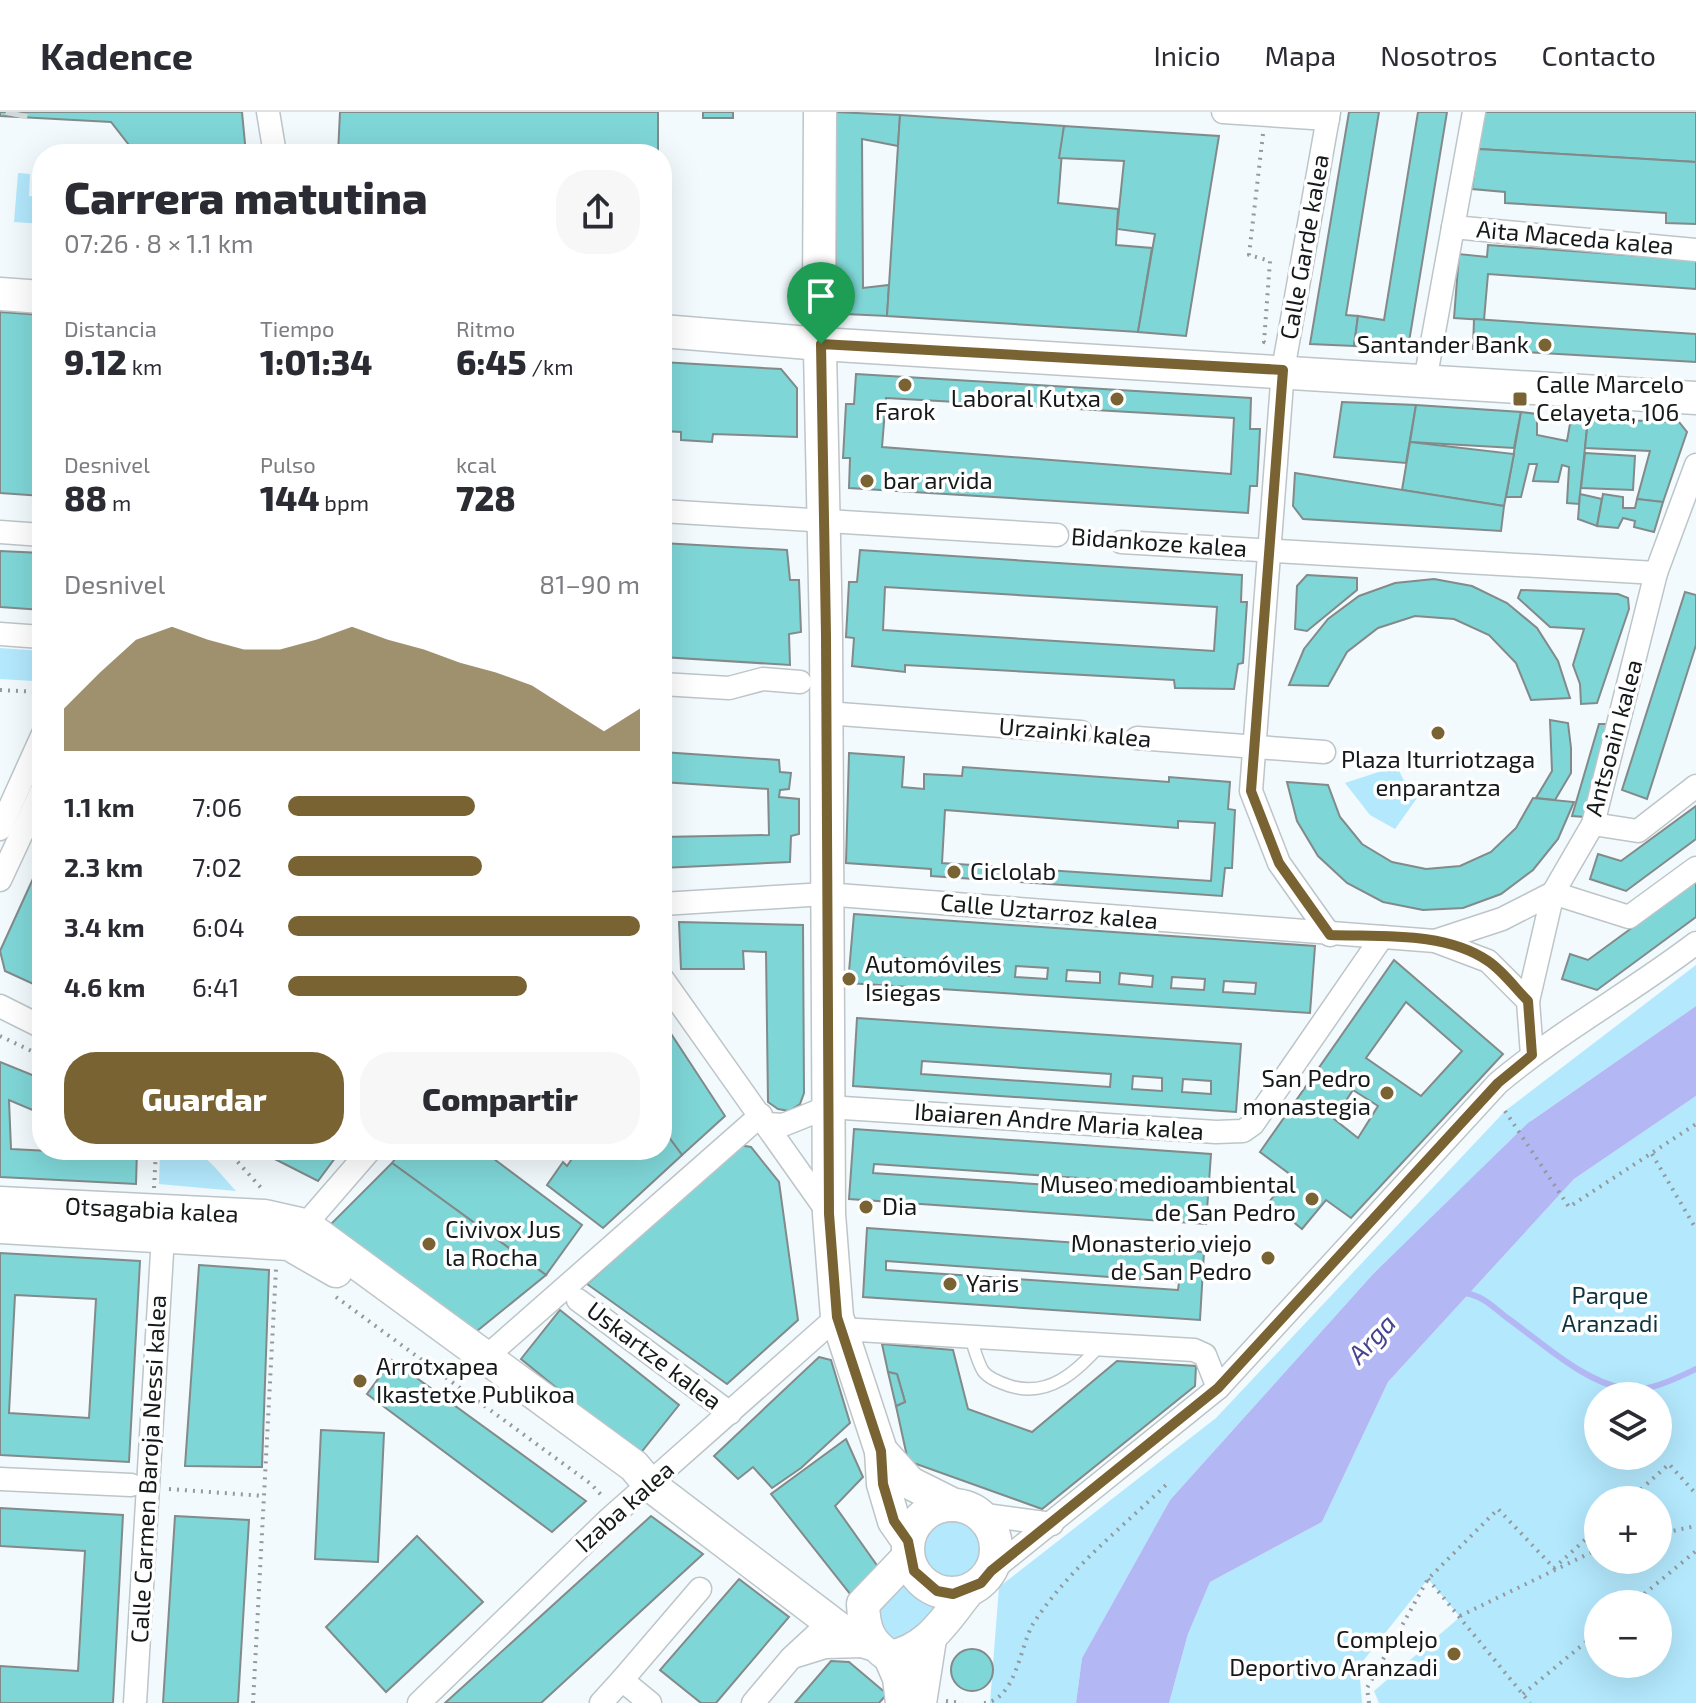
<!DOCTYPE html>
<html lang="es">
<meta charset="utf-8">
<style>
body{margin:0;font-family:"Exo 2",sans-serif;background:#f7f7f7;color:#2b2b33;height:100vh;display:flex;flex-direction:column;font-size:30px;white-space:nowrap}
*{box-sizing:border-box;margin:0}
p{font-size:26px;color:#7c7c81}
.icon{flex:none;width:44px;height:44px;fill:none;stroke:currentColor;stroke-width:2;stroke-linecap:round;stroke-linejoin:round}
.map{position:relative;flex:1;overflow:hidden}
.panel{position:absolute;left:32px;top:32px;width:640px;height:1016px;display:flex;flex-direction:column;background:#fff;border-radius:32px;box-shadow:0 8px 32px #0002}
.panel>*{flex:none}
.controls{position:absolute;left:1584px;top:1270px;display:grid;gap:16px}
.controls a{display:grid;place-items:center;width:88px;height:88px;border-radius:50%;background:#fff;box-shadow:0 8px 32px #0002;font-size:40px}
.pin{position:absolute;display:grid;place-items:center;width:68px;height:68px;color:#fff;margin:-82px -34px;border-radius:50% 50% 50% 0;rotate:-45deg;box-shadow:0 0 8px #0007}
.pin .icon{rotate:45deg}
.round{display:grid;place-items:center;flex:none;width:84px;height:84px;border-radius:32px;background:#f7f7f7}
.overview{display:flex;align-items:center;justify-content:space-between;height:136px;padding:0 32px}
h1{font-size:44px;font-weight:800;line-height:60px}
.metrics{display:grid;grid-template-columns:repeat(3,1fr);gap:12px;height:136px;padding:8px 32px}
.metrics div{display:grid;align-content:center}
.metrics b{font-size:34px;font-weight:800}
.metrics small{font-size:22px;font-weight:400}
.metrics p{font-size:22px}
.chart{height:224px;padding:16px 32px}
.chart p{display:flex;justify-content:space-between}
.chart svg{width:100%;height:144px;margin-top:8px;fill:#796332;opacity:.7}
.primary-button{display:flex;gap:16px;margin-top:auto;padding:16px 32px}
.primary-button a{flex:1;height:92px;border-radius:32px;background:#796332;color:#fff;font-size:32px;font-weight:800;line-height:92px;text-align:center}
.primary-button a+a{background:#f7f7f7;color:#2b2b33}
ul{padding:0 32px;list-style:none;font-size:26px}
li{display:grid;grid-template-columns:128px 96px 1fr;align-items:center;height:60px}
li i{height:20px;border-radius:10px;background:#796332}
header{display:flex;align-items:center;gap:48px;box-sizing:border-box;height:112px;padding:0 40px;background:#fff;border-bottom:2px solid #e1e1e2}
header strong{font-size:38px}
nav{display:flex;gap:44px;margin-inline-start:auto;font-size:28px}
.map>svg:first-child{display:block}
.green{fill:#b3e8fd;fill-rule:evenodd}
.water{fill:#b3b8f4}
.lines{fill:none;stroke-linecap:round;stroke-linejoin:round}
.stream{stroke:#b3b8f4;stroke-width:6}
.building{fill:#7fd6d7;stroke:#828a8a;stroke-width:2;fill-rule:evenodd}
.street-tunnel{stroke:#d1d8db;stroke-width:22;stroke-dasharray:22 11;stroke-linecap:butt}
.lane-casing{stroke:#bdc5c8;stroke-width:14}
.street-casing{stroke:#bdc5c8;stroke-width:25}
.secondary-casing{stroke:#bdc5c8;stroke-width:35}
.path{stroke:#94999c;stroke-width:4;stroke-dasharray:2 6;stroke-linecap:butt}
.lane{stroke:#fff;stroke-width:11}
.street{stroke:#fff;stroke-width:22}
.secondary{stroke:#fff;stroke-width:32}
.route-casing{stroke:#fff;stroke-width:16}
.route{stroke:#796332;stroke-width:10}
.poi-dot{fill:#796332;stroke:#fff;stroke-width:3}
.labels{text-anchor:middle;stroke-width:7;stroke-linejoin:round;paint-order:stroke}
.street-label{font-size:24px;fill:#16191a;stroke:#fff}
.poi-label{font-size:24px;fill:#16191a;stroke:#fff;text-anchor:start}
.park-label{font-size:24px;fill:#0f333f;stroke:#fff}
.water-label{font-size:26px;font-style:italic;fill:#45448c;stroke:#fff}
</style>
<header>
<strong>Kadence</strong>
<nav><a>Inicio</a><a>Mapa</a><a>Nosotros</a><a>Contacto</a></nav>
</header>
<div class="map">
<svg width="1696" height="1591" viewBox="0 0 1696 1591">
<rect width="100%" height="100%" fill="#f2fafd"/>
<!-- green -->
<g class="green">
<path d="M18 61 30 62 29 84 42 85V112L14 110Z"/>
<path d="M0 536 42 539V553L33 569 0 567Z"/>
<path d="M1397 654 1403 667 1422 679 1395 717 1370 703 1345 671Z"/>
<path d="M1696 853V894L1532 1008 1374 1161 1170 1388 1082 1546 1076 1591H990L999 1475 1216 1306 1505 999Z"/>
<path d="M1696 984V1591H1379L1374 1579 1460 1505 1428 1467 1359 1554 1362 1591H1169L1188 1522 1210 1470 1322 1410 1388 1270 1574 1067ZM1598 1284H1658V1344H1598ZM1598 1388H1658V1448H1598ZM1598 1492H1658V1552H1598Z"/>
<path d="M160 1038C207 1038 206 1046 236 1079L159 1072Z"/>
<circle cx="952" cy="1438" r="32"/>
<path d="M910 1468 947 1488 942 1498 898 1531 888 1528 876 1508 877 1494Z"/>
</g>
<!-- water -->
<path class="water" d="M1696 894V984L1574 1067 1388 1270 1322 1410 1210 1470 1188 1522 1169 1591H1076L1082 1546 1170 1388 1374 1161 1528 1011Z"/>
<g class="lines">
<!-- stream -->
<path class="stream" d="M1465 1181C1483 1184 1492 1194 1506 1205 1540 1229 1583 1270 1626 1277 1647 1281 1677 1266 1696 1257"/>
</g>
<!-- building -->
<g class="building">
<path d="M0 0H242L246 42H136L111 10 0 4Z"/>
<path d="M340 0H658V42H338Z"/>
<rect x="703" y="0" width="30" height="6"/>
<path d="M835 0 900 3 898 34 862 27 863 176 889 173 887 204 845 202 836 193Z"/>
<path d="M1349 0H1379L1346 203 1358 204 1354 234 1310 232Z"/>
<path d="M1418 0H1447L1408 236 1354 234 1358 204 1384 208Z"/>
<path d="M1484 0H1696V50L1478 37Z"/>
<path d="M900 3 1064 14 1058 91 1118 97 1116 133 1152 136 1138 220 887 204Z"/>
<path d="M1064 14 1219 24 1186 224 1138 220 1155 122 1117 117 1124 49 1059 46Z"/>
<path d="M1478 37 1696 50V112L1666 111V101L1505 91V80L1472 77Z"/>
<path d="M1488 133 1696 148V177L1488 162 1484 208 1454 206 1459 142 1487 145Z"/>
<path d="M0 200 42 203V384L0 381Z"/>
<path d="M1474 207 1696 222V250L1473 237Z"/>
<path d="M662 250 781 257 797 276V325L713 322 712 330 681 328V320L662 319Z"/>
<path d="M856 262 1251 286 1250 317H1260L1257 374H1250L1248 401 849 376 850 346H843L846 292H854ZM886 286 1234 306 1231 362 882 335Z"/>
<path d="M1342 290 1416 293 1406 351 1334 345Z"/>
<path d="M1416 293 1521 300 1514 336 1410 330Z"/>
<path d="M1521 300 1537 302V323L1567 329 1571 306 1588 307 1579 392 1567 391 1569 355 1562 353 1558 370 1533 369 1537 352H1529L1521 385H1506Z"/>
<path d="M1588 307 1679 310 1687 320 1663 390 1637 387 1650 339 1585 336Z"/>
<path d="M1410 330 1514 342 1504 394 1402 378Z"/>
<path d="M1585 341 1635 344 1633 378 1581 376Z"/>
<path d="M1295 361 1504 394 1501 419 1303 407 1293 394Z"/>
<path d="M1580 382 1602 387 1597 414 1578 407Z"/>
<path d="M1603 382 1623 385V396H1635L1637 387 1663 390 1654 420 1634 415 1635 409 1623 406 1618 416 1597 414Z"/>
<path d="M662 431 787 438 790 468H799L801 520 789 522 790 553 662 545Z"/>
<path d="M860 438 1242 463 1241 490H1247L1243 551 1238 552 1234 577 1175 576 1174 568 905 553V560L852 554 854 526 846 525 849 470H857ZM885 475 1217 495 1214 539 883 518Z"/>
<path d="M0 439 42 441V498L0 495Z"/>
<path d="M1307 463 1357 466V478L1307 519 1295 517 1297 474Z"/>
<path d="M1434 467 1472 474 1507 491 1537 516 1558 549 1570 586 1531 588 1516 551 1489 523 1454 507 1415 504 1378 516 1347 540 1328 574 1289 573 1304 537 1328 507 1359 484 1395 471Z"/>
<path d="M1521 478 1618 482 1628 486 1629 497 1597 591 1581 592 1580 572 1573 553 1584 517 1550 515 1518 486Z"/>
<path d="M1685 480 1696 483V533L1647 687 1622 678Z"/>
<path d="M1550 608 1568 611 1571 636V661L1555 688 1536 686 1552 659Z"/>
<path d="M1599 612H1612L1585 705 1572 704Z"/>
<path d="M662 640 779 648 780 660 791 661 789 677 780 678 779 685 799 687V722L791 724 790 750 662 756V725L769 723 768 677 662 670Z"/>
<path d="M849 641 904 645 902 675 924 677V662L962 664 963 655 1169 670V665L1230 670 1228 697 1235 698 1232 756H1225L1222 784 931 764V757L846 751ZM945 698 1178 716V709L1215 711 1211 769 942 751Z"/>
<path d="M1287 670 1328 673 1340 705 1362 732 1392 750 1426 757 1460 754 1491 740 1516 716 1533 686 1574 690 1558 727 1533 758 1501 782 1463 796 1423 798 1383 790 1347 771 1318 744 1297 709Z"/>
<path d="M1696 694V727L1626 779 1590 767 1598 742 1621 749Z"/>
<path d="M42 747V876L5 859 0 839Z"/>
<path d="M1696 769V805L1597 878 1562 867 1570 842 1588 848Z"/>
<path d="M854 802 1315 834 1310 901 848 871ZM903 846 944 849V860L902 858ZM964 851 996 853 995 864 963 862ZM1016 854 1048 856 1047 867 1015 865ZM1067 858 1100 860V871L1066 869ZM1120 861 1153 864 1152 875 1119 872ZM1172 865 1205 867 1204 878 1171 876ZM1224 869 1256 871 1255 882 1223 880Z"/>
<path d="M679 810 803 813 804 981 800 992 789 999 778 997 768 990 766 840 743 839 744 857H681Z"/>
<path d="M1394 848 1503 942 1351 1106 1326 1088 1302 1117 1269 1090 1291 1063 1260 1040ZM1406 890 1462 939 1421 984 1366 946ZM1353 978 1378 994 1358 1026 1334 1007Z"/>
<path d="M857 906 1241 932 1236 1000 853 974ZM922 949 1111 962 1110 975 921 962ZM1133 964 1162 966V979L1132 977ZM1183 967 1211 969V982L1182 980Z"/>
<path d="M662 908 725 1004 682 1043 662 1016Z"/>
<path d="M0 950 42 967V1002L9 988 11 1037 89 1041V1038H137L136 1072 0 1065Z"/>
<path d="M662 1016 682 1043 603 1116 547 1073 563 1050 567 1054 578 1038H662Z"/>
<path d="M854 1017 1211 1042 1206 1112 849 1087ZM874 1052 1183 1073V1082L873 1061Z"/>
<path d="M739 1033 751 1035 779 1070 798 1208 727 1272 587 1172Z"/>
<path d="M257 1038H341L318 1069Z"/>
<path d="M402 1038H482L582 1113 546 1163 392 1051Z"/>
<path d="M392 1051 546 1163 477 1219 329 1114Z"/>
<path d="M867 1116 1204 1140 1200 1208 863 1185ZM886 1149 1179 1170 1178 1178 886 1158Z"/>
<path d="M0 1141 140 1149 129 1350 0 1343ZM15 1183 96 1187 89 1306 9 1301Z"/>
<path d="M199 1153 269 1158 262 1355 185 1354Z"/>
<path d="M560 1198 679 1293 639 1343 521 1247Z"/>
<path d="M882 1232 953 1238 968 1297 1032 1320 1117 1249 1196 1254 1195 1274 1042 1397 908 1349 896 1294 905 1290 897 1262 888 1260Z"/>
<path d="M819 1245 831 1248 850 1311 801 1356 772 1376 753 1355 738 1367 714 1344Z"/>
<path d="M392 1248 586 1389 552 1420 367 1282Z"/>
<path d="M888 1260 897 1262 905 1290 896 1294Z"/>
<path d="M321 1318 384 1321 378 1450 315 1447Z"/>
<path d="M846 1327 863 1365 835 1394 881 1459 851 1483 771 1382Z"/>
<path d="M0 1396 123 1403 113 1591H0V1554L78 1559 85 1439 0 1434Z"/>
<path d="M175 1404 249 1408 238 1591H163Z"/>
<path d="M651 1404 703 1442 541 1591H445Z"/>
<path d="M417 1424 483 1490 386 1580 326 1515Z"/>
<path d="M739 1467 789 1505 716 1591H701L660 1558Z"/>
<circle cx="972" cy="1558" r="21"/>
<path d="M831 1549 849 1550 887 1582 879 1591H795Z"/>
</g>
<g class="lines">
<!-- street-tunnel -->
<path class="street-tunnel" d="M16 5 17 0"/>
<!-- lane casing -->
<g class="lane-casing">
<path id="lane" d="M970 1224C974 1235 977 1249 983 1259 989 1267 1001 1271 1010 1274 1050 1286 1076 1259 1101 1233"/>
</g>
<!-- street casing -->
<g class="street-casing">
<g id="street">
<path d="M268 0 275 42"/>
<path d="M1223 0 1328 7"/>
<path d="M1329 0 1283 258 1251 679 1279 751 1330 823"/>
<path d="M1453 115 1696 138"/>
<path d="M1425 269 1474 0"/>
<path d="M662 399 1057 423"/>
<path d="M0 420 42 423"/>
<path d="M1121 430 1656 461"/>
<path d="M0 522 42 525"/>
<path d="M662 572 729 576 763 567 800 570"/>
<path d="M826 601 1081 620"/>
<path d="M1137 626 1324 640"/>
<path d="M1593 712 1638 719 1696 674"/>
<path d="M0 717 42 624"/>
<path d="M0 768 42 678"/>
<path d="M662 792 825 782 1435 829 1488 849 1528 889"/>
<path d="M1435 829 1502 807 1553 781 1629 805 1696 756"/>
<path d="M662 866 829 1102"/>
<path d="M0 894 42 915"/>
<path d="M1532 943 1528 889 1553 781 1593 712 1656 461 1696 353"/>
<path d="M767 1012 783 1013 828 995 1216 1020 1243 1019 1253 1012 1382 825"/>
<path d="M305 1113 370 1038"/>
<path d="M578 1188 730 1301"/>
<path d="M841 1217 1194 1238 1205 1243 1218 1276"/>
<path d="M485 1246 761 1003"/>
<path d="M0 1367 131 1373"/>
<path d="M978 1402 1052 1412"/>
<path d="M991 1459 1218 1276 1498 971C1560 919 1632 880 1696 831"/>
<path d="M796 1544 825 1535 864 1534"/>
<path d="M135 1591 163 1124"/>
<path d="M419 1591 609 1407 837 1205"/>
<path d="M601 1591 622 1568"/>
<path d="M650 1591 622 1568 700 1477"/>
<path d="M753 1591 791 1546 831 1509"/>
</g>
</g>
<!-- secondary casing -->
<g class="secondary-casing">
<g id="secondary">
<path d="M820 0 819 190 826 523 829 1102 837 1205 881 1339 883 1372 894 1409 908 1429"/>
<path d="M0 182 42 185"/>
<path d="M662 219 821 232 1696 286"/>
<path id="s1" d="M0 1091 265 1104 305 1113 634 1354 650 1373 850 1525 872 1532"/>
<path d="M0 1115 289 1132 336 1159"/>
<path d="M881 1339 910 1371 954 1393"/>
<circle cx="952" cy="1437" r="44"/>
<path d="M908 1445 863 1492C864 1519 869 1530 890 1545 928 1538 945 1508 968 1479"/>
<path d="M890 1545 899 1566 902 1591"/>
<path d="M920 1591 930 1527"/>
</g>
</g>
<!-- path -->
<g class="path">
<path d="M1263 22 1249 143 1270 149 1264 230 1269 231"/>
<path d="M1075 425 1103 428"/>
<path d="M0 578 40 580"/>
<path d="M1100 622 1119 624"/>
<path d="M0 924 42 944"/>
<path d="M1505 999 1569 1095 1696 1012"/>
<path d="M227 1038 263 1078"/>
<path d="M1652 1042 1696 1117"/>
<path d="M154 1076 156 1038"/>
<path d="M336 1185 591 1372 604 1386"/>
<path d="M169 1377 264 1384"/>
<path d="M1629 1388 1669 1352 1696 1382"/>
<path d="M1658 1422 1696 1414"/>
<path d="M1428 1467 1530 1591"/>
<path d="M1632 1492 1696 1439"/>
<path d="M1460 1504 1598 1437"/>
<path d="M1523 1582 1598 1520"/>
<path d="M946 1589 962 1591"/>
<path d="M253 1591 276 1157"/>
<path d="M984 1591C1016 1588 1020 1534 1033 1512 1068 1457 1123 1415 1169 1370"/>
<path d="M1369 1591 1367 1576 1428 1467 1498 1397 1554 1456 1598 1416"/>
</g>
<!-- lane -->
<use href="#lane" class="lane"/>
<!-- street -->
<use href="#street" class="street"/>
<!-- secondary -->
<use href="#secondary" class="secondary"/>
</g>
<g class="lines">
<!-- route casing -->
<g class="route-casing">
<path id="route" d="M821 232 1283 258 1251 679 1279 751 1330 823C1380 825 1444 819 1488 849 1503 859 1515 876 1528 889L1532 943 1498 971 1218 1276 991 1459 981 1471 953 1482 937 1479 914 1459 908 1429 894 1409 883 1372 881 1339 837 1205 829 1102 826 523Z"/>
</g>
<!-- route -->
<use href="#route" class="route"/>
</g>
<!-- markers -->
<g class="poi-dot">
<circle cx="1545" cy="233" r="8"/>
<circle cx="905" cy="273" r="8"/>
<circle cx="1117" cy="287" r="8"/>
<rect x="1512" y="279" width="16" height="16" rx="4"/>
<circle cx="867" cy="369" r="8"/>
<circle cx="1438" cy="621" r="8"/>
<circle cx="954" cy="760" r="8"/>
<circle cx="849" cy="867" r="8"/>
<circle cx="1387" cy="981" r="8"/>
<circle cx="1312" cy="1087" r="8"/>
<circle cx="866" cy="1095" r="8"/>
<circle cx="429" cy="1132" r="8"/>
<circle cx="1268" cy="1146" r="8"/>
<circle cx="950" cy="1172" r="8"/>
<circle cx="360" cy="1269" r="8"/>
<circle cx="1454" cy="1542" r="8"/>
</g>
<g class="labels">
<!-- street labels -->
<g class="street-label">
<text transform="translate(1575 126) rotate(5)" y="8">Aita Maceda kalea</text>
<text transform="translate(1305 135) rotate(-80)" y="8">Calle Garde kalea</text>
<text transform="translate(1159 431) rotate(4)" y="8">Bidankoze kalea</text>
<text transform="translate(1075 621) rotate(5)" y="8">Urzainki kalea</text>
<text transform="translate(1614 626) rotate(-75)" y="8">Antsoain kalea</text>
<text transform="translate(1049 800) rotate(5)" y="8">Calle Uztarroz kalea</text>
<text transform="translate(1059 1010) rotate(4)" y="8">Ibaiaren Andre Maria kalea</text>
<text dy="8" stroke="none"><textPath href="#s1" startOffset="152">Otsagabia kalea</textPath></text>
<text transform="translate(654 1244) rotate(37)" y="8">Uskartze kalea</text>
<text transform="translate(149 1357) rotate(-87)" y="8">Calle Carmen Baroja Nessi kalea</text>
<text transform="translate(625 1395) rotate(-42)" y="8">Izaba kalea</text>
</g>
<!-- poi labels -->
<g class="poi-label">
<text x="1529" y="241" text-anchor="end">Santander Bank</text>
<text x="1536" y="281">Calle Marcelo<tspan x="1536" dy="28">Celayeta, 106</tspan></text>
<text x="1101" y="295" text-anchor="end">Laboral Kutxa</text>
<text x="905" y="308" text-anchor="middle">Farok</text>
<text x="883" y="377">bar arvida</text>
<text x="1438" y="656" text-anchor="middle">Plaza Iturriotzaga<tspan x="1438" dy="28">enparantza</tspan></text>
<text x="970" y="768">Ciclolab</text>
<text x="865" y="861">Automóviles<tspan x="865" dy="28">Isiegas</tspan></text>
<text x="1371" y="975" text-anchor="end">San Pedro<tspan x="1371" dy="28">monastegia</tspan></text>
<text x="1296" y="1081" text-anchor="end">Museo medioambiental<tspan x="1296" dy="28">de San Pedro</tspan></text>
<text x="882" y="1103">Dia</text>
<text x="445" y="1126">Civivox Jus<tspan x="445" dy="28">la Rocha</tspan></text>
<text x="1252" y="1140" text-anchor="end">Monasterio viejo<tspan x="1252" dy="28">de San Pedro</tspan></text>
<text x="966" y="1180">Yaris</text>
<text x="376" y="1263">Arrotxapea<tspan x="376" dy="28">Ikastetxe Publikoa</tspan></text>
<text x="1438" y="1536" text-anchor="end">Complejo<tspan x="1438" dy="28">Deportivo Aranzadi</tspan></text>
</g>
<!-- park labels -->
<g class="park-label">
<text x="1610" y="1192">Parque<tspan x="1610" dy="28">Aranzadi</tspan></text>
</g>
<!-- water labels -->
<g class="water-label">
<text transform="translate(1372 1227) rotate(-47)" y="9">Arga</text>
</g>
</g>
</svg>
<div class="controls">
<a><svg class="icon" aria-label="layers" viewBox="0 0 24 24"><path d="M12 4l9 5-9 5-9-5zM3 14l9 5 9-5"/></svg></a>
<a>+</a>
<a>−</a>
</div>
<div class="pin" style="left:821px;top:232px;background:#1e9e55"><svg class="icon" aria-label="arrive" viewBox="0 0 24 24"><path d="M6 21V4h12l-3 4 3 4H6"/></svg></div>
<section class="panel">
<div class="overview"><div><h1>Carrera matutina</h1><p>07:26 · 8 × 1.1 km</p></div><a class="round"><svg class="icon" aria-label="share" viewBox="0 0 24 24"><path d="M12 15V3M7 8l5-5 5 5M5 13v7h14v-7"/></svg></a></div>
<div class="metrics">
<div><p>Distancia</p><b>9.12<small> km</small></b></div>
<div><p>Tiempo</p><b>1:01:34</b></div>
<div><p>Ritmo</p><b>6:45<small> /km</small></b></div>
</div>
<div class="metrics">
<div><p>Desnivel</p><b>88<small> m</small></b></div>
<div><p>Pulso</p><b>144<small> bpm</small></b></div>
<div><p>kcal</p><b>728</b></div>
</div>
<div class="chart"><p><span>Desnivel</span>81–90 m</p>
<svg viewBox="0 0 160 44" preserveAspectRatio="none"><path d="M0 44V31L10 20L20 10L30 6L40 10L50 13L60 13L70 10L80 6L90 10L100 13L110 17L120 20L130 24L140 31L150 38L160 31V44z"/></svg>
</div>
<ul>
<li><b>1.1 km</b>7:06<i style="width:53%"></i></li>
<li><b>2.3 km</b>7:02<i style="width:55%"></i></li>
<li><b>3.4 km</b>6:04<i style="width:100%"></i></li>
<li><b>4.6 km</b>6:41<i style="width:68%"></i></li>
</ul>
<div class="primary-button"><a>Guardar</a><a>Compartir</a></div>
</section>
</div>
